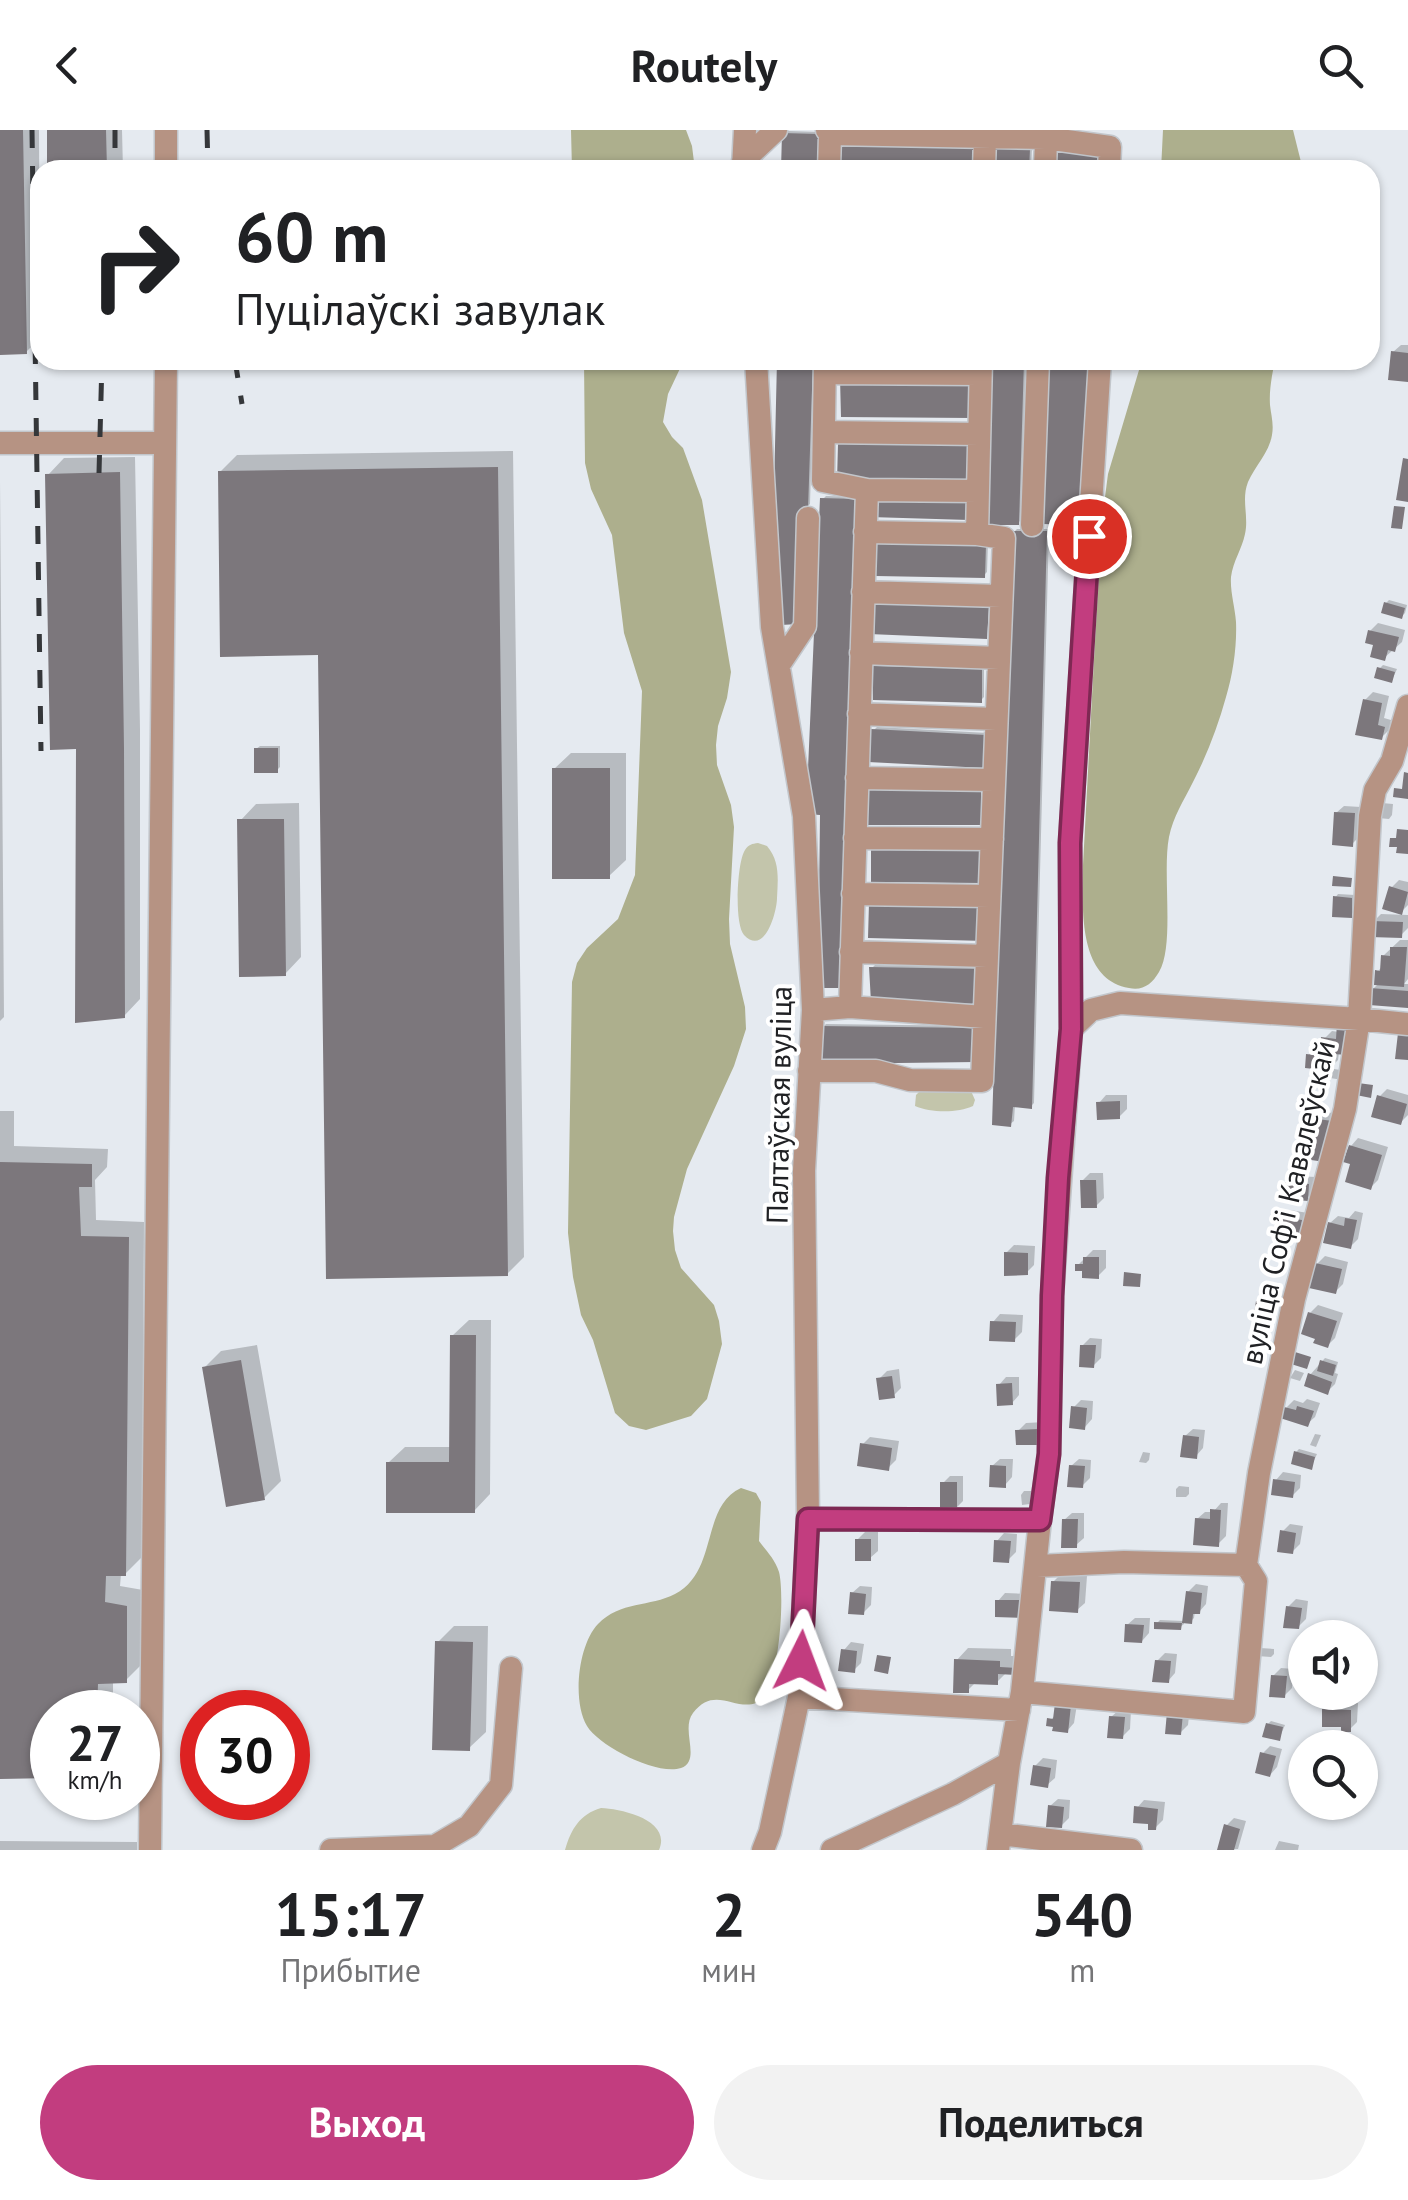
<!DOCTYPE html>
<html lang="ru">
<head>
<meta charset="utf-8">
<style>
  :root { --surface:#fff; --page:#f2f2f2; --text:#202124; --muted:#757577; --accent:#c23d7f }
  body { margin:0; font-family:"PT Sans",sans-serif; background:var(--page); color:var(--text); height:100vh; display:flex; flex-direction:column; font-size:38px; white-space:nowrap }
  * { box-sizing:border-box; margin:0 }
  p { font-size:32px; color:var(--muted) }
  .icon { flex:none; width:55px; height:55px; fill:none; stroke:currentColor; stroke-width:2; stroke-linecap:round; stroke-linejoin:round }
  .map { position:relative; height:1720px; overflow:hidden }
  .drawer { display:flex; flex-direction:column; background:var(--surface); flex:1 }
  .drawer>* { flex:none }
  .banner { position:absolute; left:30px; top:30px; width:1350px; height:210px; border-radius:30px; box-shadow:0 2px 8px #0004; background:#fff; color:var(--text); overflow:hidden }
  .fabs { position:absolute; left:1288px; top:1490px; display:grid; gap:20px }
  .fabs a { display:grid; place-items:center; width:90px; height:90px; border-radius:50%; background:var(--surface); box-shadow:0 2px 8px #0004; font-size:50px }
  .speed { position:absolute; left:30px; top:1560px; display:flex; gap:20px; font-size:50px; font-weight:700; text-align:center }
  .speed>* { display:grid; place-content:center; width:130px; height:130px; border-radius:50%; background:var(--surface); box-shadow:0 2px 8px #0004; line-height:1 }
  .speed small { font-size:25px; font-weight:400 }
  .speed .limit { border:15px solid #d22; background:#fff; color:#111 }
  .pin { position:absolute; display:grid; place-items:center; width:85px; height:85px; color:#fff; margin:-42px; border:5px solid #fff; border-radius:50%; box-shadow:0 2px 10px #0007 }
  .me { position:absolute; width:110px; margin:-55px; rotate:3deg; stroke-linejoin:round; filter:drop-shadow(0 0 8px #0008) }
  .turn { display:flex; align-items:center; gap:35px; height:210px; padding:0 40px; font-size:45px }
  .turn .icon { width:130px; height:130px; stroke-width:2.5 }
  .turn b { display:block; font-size:70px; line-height:85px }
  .eta { display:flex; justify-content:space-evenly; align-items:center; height:170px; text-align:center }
  .eta b { font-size:60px; font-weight:800; line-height:70px }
  .action { display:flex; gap:20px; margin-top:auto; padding:20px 40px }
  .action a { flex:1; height:115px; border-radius:60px; background:var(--accent); color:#fff; font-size:40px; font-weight:800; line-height:115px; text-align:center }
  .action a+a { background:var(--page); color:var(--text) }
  header { display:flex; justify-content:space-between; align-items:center; height:130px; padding:0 40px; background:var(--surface); font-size:45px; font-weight:800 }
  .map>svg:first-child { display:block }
</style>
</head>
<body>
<header><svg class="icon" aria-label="back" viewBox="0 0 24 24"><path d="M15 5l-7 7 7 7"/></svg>Routely<svg class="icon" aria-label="search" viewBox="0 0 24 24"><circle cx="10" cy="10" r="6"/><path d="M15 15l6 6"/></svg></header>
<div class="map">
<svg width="1408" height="1720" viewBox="0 0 1408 1720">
  <rect width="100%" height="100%" fill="#e5eaf0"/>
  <path fill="#c3c5ab" d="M758,713L767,716C780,731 778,749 777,768C777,781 765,827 744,805C734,794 737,732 745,720C749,714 752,714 758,713Z
    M920,961H971L975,970L973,976C958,983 931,983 915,976L916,965Z
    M601,1678C622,1679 672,1690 659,1720H565C571,1699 580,1684 601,1678Z"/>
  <path fill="#adaf8d" d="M571,0H686L692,16L695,40H572Z
    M1163,0H1293L1303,40H1161Z
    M584,230H684L668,264L663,292L672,307L683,318L702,370L731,542L727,568L718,596L716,615L717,635L731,675L734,697L729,789L730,814L745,877L746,899L734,936L687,1039L674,1087L673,1101L675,1120L681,1138L714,1175L719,1191L722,1214L707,1269L691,1286L646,1300L629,1296L615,1283L593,1210L581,1185L573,1147L568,1103L572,852L577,833L587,818L618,789L635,745L641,589L642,561L624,503L612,405L591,359L585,333Z
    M1142,230H1275C1272,245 1269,260 1270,275C1271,285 1274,294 1272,305C1269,323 1255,336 1248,352C1241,370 1249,386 1245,404C1242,419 1233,431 1231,447C1230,462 1235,477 1236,492C1237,516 1233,544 1226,567C1218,596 1207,625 1193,652C1184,670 1173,687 1169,707C1162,743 1175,815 1159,842C1152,854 1143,861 1129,858C1076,849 1083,774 1083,735L1101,398L1108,344Z
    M741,1358L756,1363L761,1372L759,1411C766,1421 775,1429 779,1442C785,1465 780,1563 756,1573C735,1581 714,1555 693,1583C680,1600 702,1630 681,1638C657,1646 599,1616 587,1596C572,1571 578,1515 598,1494C620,1471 650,1477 675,1464C719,1441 700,1377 741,1358Z"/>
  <path fill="#0003" d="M0,0H39L40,208L26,222H0Z
    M49,0H122L123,40H50Z
    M788,1L821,2L784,40V5Z
    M844,15H975V40H841V18Z
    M997,17H1032L1031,40H993L994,20Z
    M474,30V40H377L386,31Z
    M1401,215H1408V250L1393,222Z
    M779,230H814L810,374L807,377L800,488Z
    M991,230H1026L1021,390L1018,393Z
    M513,321L524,1127L507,1144L321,523L220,342L237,325Z
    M135,327L140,599V869L124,886L79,617L48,345L64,328Z
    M0,350L4,887L0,891Z
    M826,366L860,367L841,856L823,369Z
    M1017,399H1049L1034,973L1031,976L1015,975L1014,991L1010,994L1014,402Z
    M988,412L987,442L984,445L878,444Z
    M1389,470L1407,475L1405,483L1402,486L1386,473Z
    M1378,493L1405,500L1402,512L1384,528L1370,501Z
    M878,534L984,537V567L981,570L875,537Z
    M1383,535L1397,539L1392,550L1380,538Z
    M1373,562L1389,566L1384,588L1391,590L1389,600L1381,608L1365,570Z
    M877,597L988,603L987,632L874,600Z
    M260,616H280V637L277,640L256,619Z
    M571,623H626V730L609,746L554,639Z
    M299,673L301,827L285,844L240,691L256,674Z
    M1382,673L1393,674L1392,685L1389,689L1378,688Z
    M1344,676L1361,677L1360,706L1352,714L1336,683Z
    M1399,750L1408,752V775L1401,782L1392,757Z
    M1338,764L1355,765L1354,782L1351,785L1335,768Z
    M1381,784L1408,785V798L1401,805L1373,792Z
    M1400,810H1408V849L1404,854H1408V876L1373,859L1377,855L1378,841L1382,837L1383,826Z
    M875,835L984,837L980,871L872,838Z
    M826,894L979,896L978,927L823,897Z
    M1332,901L1339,902V922L1338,930L1330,938L1309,925L1316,917L1323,918L1324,909Z
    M1334,939L1347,941L1343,950L1330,948Z
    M1387,959L1408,965V985L1400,993L1380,966Z
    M1106,965H1127V979L1119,987L1099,973Z
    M1314,980L1338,984L1324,1030L1306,988Z
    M0,981H14V1016L108,1019L107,1037L95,1050L96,1090L144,1092L142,1427L125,1444H121L120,1456L143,1460L142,1534L126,1550L113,1551V1566L96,1582H52V1645L0,1646Z
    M1358,1008L1388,1017L1378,1050L1371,1057L1354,1032L1351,1016Z
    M1090,1043H1103L1104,1068L1096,1076L1082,1051Z
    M1295,1046L1316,1047L1315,1061L1307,1068L1288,1053Z
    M1290,1080L1308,1083L1307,1092L1291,1109L1282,1088Z
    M1355,1081L1363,1083L1358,1109L1351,1116L1330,1093L1338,1086L1349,1088Z
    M1014,1115L1035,1116L1034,1135L1027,1142L1006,1123Z
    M1093,1120H1106V1138L1098,1146L1078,1135Z
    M1325,1126L1348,1132L1343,1154L1335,1162L1317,1134Z
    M1261,1169L1278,1171L1277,1180L1274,1183L1258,1172Z
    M1318,1175L1343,1183L1335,1208L1328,1215L1310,1183Z
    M1000,1184L1023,1185L1022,1202L1014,1210L993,1192Z
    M469,1190H491L490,1364L474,1381L388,1333L405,1317H452V1206Z
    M1090,1208L1102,1209L1101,1228L1093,1236L1082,1216Z
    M257,1215L281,1351L264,1368L204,1238L221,1221Z
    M1325,1228L1338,1232L1335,1243L1338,1244L1335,1254L1327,1262L1310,1245Z
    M899,1239L901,1258L894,1265L879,1249L887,1241Z
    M1295,1240L1304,1243L1300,1251L1290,1248Z
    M1006,1247H1019V1265L1012,1273L999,1255Z
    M1307,1269L1320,1273L1315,1287L1307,1294L1286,1278L1294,1270L1303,1273Z
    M1081,1270L1093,1271L1092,1289L1085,1297L1073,1278Z
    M1045,1292L1046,1305L1018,1301L1026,1293Z
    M1193,1299L1205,1300L1203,1318L1196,1326L1185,1306Z
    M1315,1304L1321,1305L1316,1317L1310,1315Z
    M870,1307L899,1311L896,1330L888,1338L862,1315Z
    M1299,1319L1317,1324L1311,1337L1296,1322Z
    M1143,1322L1150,1323L1149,1330L1146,1333L1139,1332Z
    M1000,1329H1013L1012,1347L1005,1355L992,1336Z
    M1079,1329L1091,1330L1090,1348L1082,1356L1071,1336Z
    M1283,1342L1301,1345L1300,1358L1292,1366L1276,1350Z
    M950,1346H963V1371L956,1378L943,1353Z
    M1179,1356L1189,1357V1364L1186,1367H1176V1359Z
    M1024,1361H1032L1033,1371L1030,1374L1022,1375L1021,1365Z
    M1221,1373H1228L1226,1406L1218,1414L1197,1389L1205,1382H1213Z
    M1072,1383H1084V1408L1076,1415L1064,1390Z
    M1290,1394L1303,1396L1300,1414L1292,1422L1283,1401Z
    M865,1402H878V1421L870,1428L857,1410Z
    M1004,1403L1017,1404L1016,1422L1008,1430L997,1411Z
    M1061,1444L1087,1446L1085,1473L1077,1480L1053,1452Z
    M1196,1454L1208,1456L1206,1474L1199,1482L1195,1481L1194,1488L1191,1491L1188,1462Z
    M860,1456L872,1457L871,1475L863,1483L852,1463Z
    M1005,1463L1028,1464V1478L998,1471Z
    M1296,1469L1308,1471L1306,1489L1298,1497L1288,1477Z
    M1135,1488H1150L1149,1503L1142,1511L1127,1495Z
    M1160,1490L1184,1491V1494L1180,1497L1157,1493Z
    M454,1496H488L486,1602L469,1618L438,1512Z
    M851,1512L864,1514L861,1533L854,1540L844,1520Z
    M968,1518L1011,1519V1526H1028L1016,1542H1007L997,1552L977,1551L968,1560L956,1531Z
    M1260,1518L1274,1519V1524L1271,1527L1257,1526Z
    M1165,1523L1177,1524L1175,1543L1168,1551L1157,1531Z
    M1281,1538L1293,1539L1292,1558L1285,1565L1273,1546Z
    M1078,1568L1074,1593L1067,1601L1050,1590Z
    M1332,1573H1358L1357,1592L1350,1599L1325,1580Z
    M1190,1577L1188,1595L1180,1603L1168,1601Z
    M1119,1580H1131L1130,1599L1122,1607L1111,1587Z
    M1271,1591L1285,1595L1279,1609L1268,1594Z
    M1270,1616L1282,1619L1277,1637L1270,1645L1263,1623Z
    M1043,1628L1057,1630L1055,1648L1047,1655L1035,1636Z
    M1058,1669L1070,1670L1069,1688L1061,1696L1050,1676Z
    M1144,1670L1165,1672L1163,1690L1155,1698L1137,1678Z
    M1234,1688L1246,1691L1238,1719L1220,1720L1226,1696Z
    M0,1711L137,1712V1720H0Z
    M1279,1711L1299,1715L1298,1720H1275Z"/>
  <path fill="#7c777c" d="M0,0H23L27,224L0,225Z
    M47,0H106L107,40H47Z
    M782,3L819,4L818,40H781Z
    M1056,14L1100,16L1099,40H1055Z
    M839,17H973V40H839Z
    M991,19H1030L1029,40H991Z
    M1391,221L1408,223V252L1388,250Z
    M777,230H813L808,380L796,384L798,494L781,495L774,359Z
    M989,230H1024L1019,395H987Z
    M1048,230H1089L1081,395L1042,394Z
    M840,248L973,251L972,288L841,287Z
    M838,314L972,315L973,352L837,351Z
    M1403,328L1408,329V372L1396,370Z
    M498,337L508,1146L326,1149L318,525L220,527L218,341Z
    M120,342L124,618L125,888L75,893L76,619L50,620L45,344Z
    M820,368L858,369L844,686L842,858H818L820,685L806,684Z
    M870,369L968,371L969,390L870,387Z
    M1394,376L1405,377L1402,399L1391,398Z
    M1011,401H1047L1032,979L1013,977L1011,997L992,995Z
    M875,412L986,414L985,448L876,446Z
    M870,471L989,476L987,509L869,504Z
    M1384,472L1405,478L1402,489L1381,483Z
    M1368,500L1399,507L1395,522L1388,520L1385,531L1370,527L1373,515L1365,513Z
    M873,536L982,539V573L873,570Z
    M1377,537L1395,542L1392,553L1374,548Z
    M1363,569L1382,573L1378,595L1385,597L1382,610L1355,605Z
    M871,599L986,605L985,638L868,632Z
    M254,618H278V643H254Z
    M552,638H610V749H552Z
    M1404,642L1408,643V669L1393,667L1394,658L1402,659Z
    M867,660H981V695H867Z
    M1334,682L1355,683L1353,717L1332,715Z
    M237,689H284L286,846L239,847Z
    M1397,699L1408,700V724L1396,723L1397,717H1389L1390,708H1396Z
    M871,717L983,720L982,753L871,752Z
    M1333,746L1352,748L1351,757L1332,756Z
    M1389,756L1408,762L1402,785L1382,779Z
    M1333,766L1352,768V788L1332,787Z
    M869,773L985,776L986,811L868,808Z
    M1371,791L1403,792L1402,808L1370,807Z
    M1390,817H1407L1404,857L1374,855L1375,840L1380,841L1381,825L1390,826Z
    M869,837L982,839L981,874L871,872Z
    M1370,858L1408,861V878L1369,875Z
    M1337,893L1350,894L1347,925L1320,923L1321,907L1336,909Z
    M821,896L977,898L976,932L820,934Z
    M1398,903L1408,904V930L1395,929Z
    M1306,924L1333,927L1331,941L1305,938Z
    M1358,953L1373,955L1371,968L1356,965Z
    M1377,965L1407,974L1401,995L1371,987Z
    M1120,971V989L1097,990L1096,972Z
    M1304,987L1332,991L1325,1032L1297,1028Z
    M1349,1015L1382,1025L1371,1060L1345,1052L1350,1034L1343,1032Z
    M0,1032L92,1034V1057H79L81,1106L129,1107L126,1446H106L105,1472L127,1476V1553L98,1554L97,1582H52V1648L0,1649Z
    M1080,1050H1096L1097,1078H1081Z
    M1285,1052L1309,1054L1308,1071L1284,1069Z
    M1280,1087L1302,1090L1300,1103L1294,1102L1292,1112L1276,1110Z
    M1345,1088L1357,1090L1351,1119L1323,1113L1328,1092L1344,1096Z
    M1004,1122L1028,1123V1145L1004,1146Z
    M1083,1127H1099V1149L1082,1148V1141H1075V1134H1083Z
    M1315,1133L1342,1139L1336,1164L1309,1158Z
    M1124,1142L1141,1144L1140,1157L1123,1156Z
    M1256,1171L1276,1174L1275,1186L1254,1183Z
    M1308,1182L1337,1191L1328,1218L1313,1213L1315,1209L1301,1204Z
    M990,1191L1016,1192L1015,1212L989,1211Z
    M450,1205H476L475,1383H386V1332H449Z
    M1080,1215H1096L1094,1238L1079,1237Z
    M1295,1222L1311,1227L1307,1239L1291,1234Z
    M241,1230L265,1370L226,1377L202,1237Z
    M1320,1230L1336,1235L1333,1246L1317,1241Z
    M1308,1243L1332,1252L1328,1265L1304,1256Z
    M892,1246L895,1268L879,1270L876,1248Z
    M1012,1253L1013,1275L997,1276L996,1254Z
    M1071,1276L1087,1278L1085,1300L1069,1298Z
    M1297,1276L1314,1281L1308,1297L1280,1288L1284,1277L1296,1280Z
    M1039,1299V1315H1016L1015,1300Z
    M1183,1305L1199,1307L1197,1329L1180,1327Z
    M860,1313L892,1318L889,1341L857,1336Z
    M1294,1321L1315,1327L1312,1340L1291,1334Z
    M990,1335L1006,1336V1358L989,1357Z
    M1069,1335L1085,1336L1083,1358L1067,1357Z
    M1273,1349L1295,1352L1293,1368L1271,1365Z
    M940,1352H957V1381H940Z
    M1210,1379L1221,1380L1219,1417L1193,1415L1195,1388L1210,1389Z
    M1062,1389H1078L1077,1418H1061Z
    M1280,1400L1296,1403L1293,1424L1277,1422Z
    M855,1409H871V1431H855Z
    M994,1410L1011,1411L1009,1433L993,1432Z
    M1051,1451L1080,1452L1078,1483L1049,1481Z
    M1186,1461L1202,1463L1200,1484H1193L1192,1494L1182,1493Z
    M850,1462L866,1464L864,1485L848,1484Z
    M995,1470H1022V1488L995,1487Z
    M1286,1476L1302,1478L1299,1499L1283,1498Z
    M1154,1492L1182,1493L1181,1500L1154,1499Z
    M1125,1494L1144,1495L1142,1513L1124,1512Z
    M435,1511L473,1512L470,1621L432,1620Z
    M841,1519L857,1521L855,1543L838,1541Z
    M877,1525L891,1527L888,1544L874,1541Z
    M954,1529L1000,1531V1537L1017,1538L1016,1545L998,1544V1555L969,1554V1563H953Z
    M1155,1530L1171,1531L1169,1553L1152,1552Z
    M1271,1545L1287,1546L1285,1568L1269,1567Z
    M1055,1573L1071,1575L1068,1603L1052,1601L1053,1597L1046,1596L1047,1588L1053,1589Z
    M1322,1579L1351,1580V1602H1341V1597H1322Z
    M1167,1582L1183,1583L1181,1605L1165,1604Z
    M1109,1586L1125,1587L1123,1609L1107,1608Z
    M1266,1593L1283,1597L1280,1611L1262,1607Z
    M1260,1622L1276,1626L1270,1647L1255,1643Z
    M1033,1635L1051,1638L1048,1658L1030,1655Z
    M1048,1675L1064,1677L1062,1698L1046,1697Z
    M1134,1676L1158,1679L1156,1700H1148V1694L1133,1693Z
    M1224,1694L1240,1699L1234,1720H1217Z"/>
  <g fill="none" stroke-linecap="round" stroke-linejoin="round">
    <g stroke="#c2c6cb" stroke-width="25">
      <path id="minor" d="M827,0L830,4L1046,8L1110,17L1109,40
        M743,31L776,0
        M743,37L745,0
        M166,40V0
        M829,40L830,4
        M984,40L985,6
        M1045,40L1046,8
        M756,230L772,497L804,686L813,880L804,1041L808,1389L799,1567L770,1702L763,1720
        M825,243L980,244
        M824,302L979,304
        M0,313H164
        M867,360L978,361
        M1032,395L1038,230
        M865,402L977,404
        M863,462L1001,466
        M861,523L999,528
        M779,535L805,496L808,388
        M859,584L996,589
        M857,648L994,650
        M855,708L992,709
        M853,764L989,766
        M851,822L987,826
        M850,877L984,887
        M813,880L850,877L867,360L823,351L825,230
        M1071,899L1091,880L1120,873L1359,889L1408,894
        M809,941H876L910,950L982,951L1004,408L977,404L981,230
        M808,1389L1040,1390
        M1037,1436L1124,1432L1246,1435
        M1022,1562L1244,1582L1256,1451L1246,1435L1259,1343L1294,1169L1345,979L1359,889L1370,686L1375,660L1392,631L1408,576
        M799,1567L1019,1580
        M1000,1704L1131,1720
        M150,1720L166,230
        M331,1720L435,1716L469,1696L501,1655L511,1538
        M832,1720L953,1664L1009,1633
        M998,1720L1009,1633L1022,1562L1040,1390L1049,1323L1052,1166L1071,899L1070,713L1100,230"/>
    </g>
    <use href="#minor" stroke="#b69383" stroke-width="22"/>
    <path stroke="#35373a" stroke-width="5" stroke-dasharray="18 18" stroke-linecap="butt" d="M32,0L41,621
      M115,0V40
      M207,0L208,40
      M235,230L242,274
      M99,343L102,230"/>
  </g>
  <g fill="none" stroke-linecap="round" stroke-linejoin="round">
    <g stroke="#7e2853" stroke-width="25">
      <path id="route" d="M801,1531L808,1389L1040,1390L1049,1324L1052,1166L1058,1048L1071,899L1070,713L1089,406"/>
    </g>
    <use href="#route" stroke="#c23d7f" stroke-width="18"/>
  </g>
  <g text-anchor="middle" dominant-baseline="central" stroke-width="8" stroke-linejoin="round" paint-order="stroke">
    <g font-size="30" fill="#202124" stroke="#fff">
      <text transform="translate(778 975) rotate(-89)">Палтаўская вуліца</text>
      <text transform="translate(1287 1072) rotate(-77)">вуліца Софʼі Кавалеўскай</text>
    </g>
  </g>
</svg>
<div class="fabs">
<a><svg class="icon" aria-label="sound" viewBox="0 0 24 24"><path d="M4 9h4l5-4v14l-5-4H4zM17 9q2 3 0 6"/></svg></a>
<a><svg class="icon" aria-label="search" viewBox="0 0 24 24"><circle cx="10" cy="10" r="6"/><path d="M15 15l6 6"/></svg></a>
</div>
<div class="speed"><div>27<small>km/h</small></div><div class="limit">30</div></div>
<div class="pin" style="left:1089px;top:406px;background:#d93025"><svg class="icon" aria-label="arrive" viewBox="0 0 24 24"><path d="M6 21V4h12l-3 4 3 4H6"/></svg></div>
<svg class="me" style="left:801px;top:1531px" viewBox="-20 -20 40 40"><path d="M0-17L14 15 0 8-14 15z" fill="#c23d7f" stroke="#fff" stroke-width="4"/></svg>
<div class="banner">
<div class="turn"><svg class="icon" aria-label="right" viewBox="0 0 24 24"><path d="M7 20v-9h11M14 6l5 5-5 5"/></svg><div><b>60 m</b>Пуцілаўскі завулак</div></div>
</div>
</div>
<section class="drawer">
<div class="eta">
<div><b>15:17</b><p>Прибытие</p></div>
<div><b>2</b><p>мин</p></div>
<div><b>540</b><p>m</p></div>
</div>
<div class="action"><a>Выход</a><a>Поделиться</a></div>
</section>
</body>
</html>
